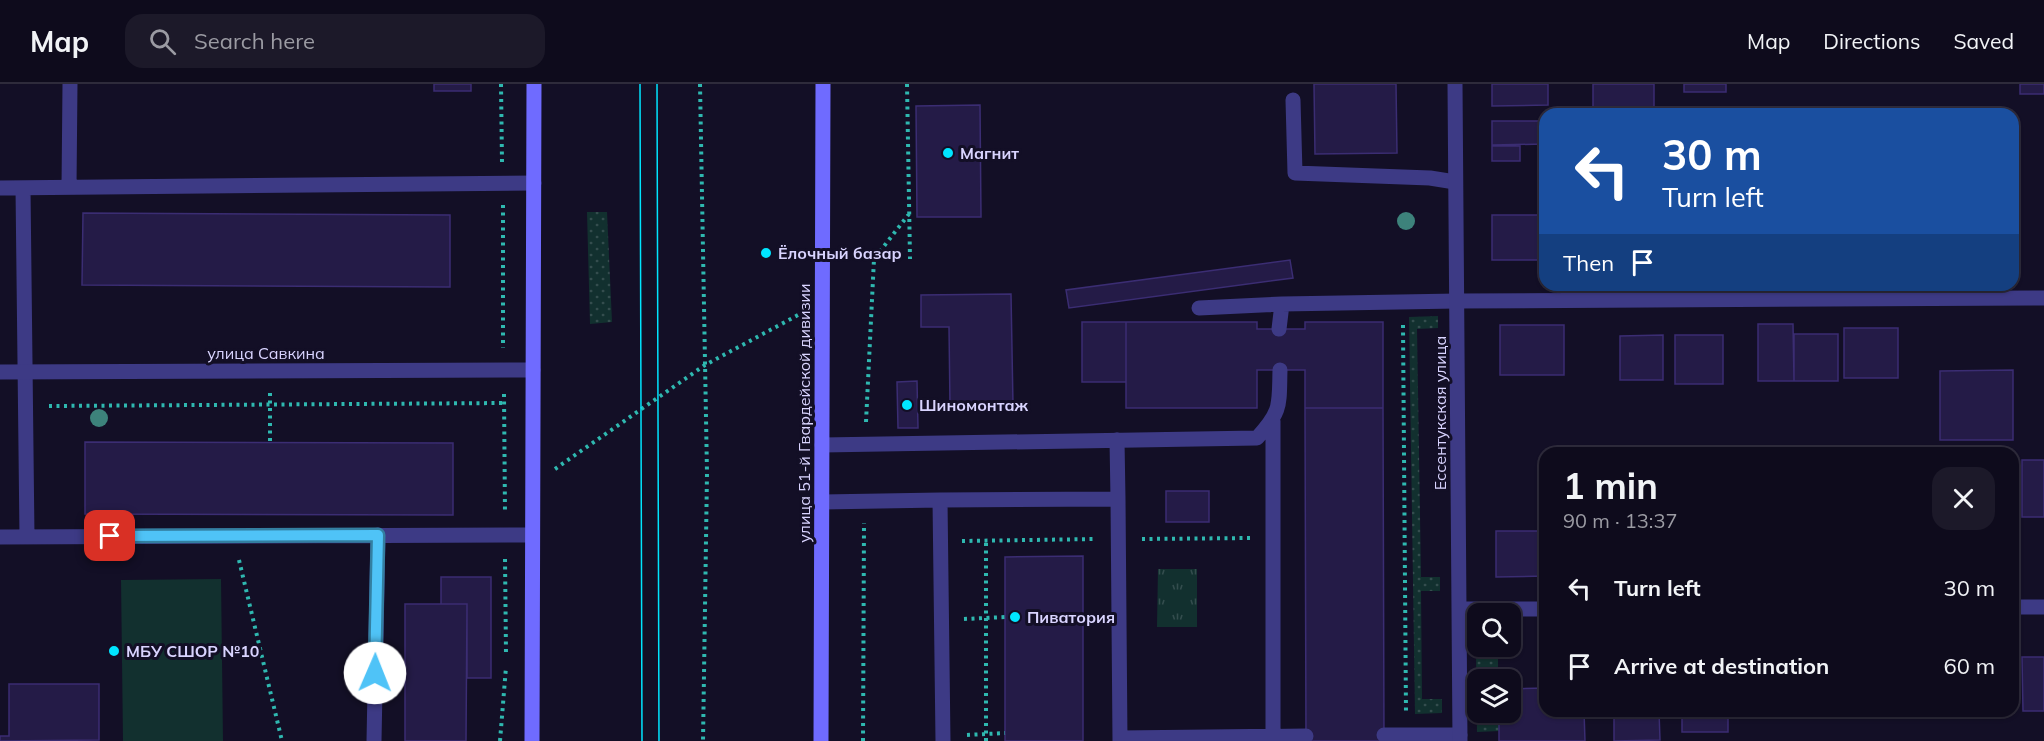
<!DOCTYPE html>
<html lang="en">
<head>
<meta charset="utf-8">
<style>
  :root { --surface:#0e0b1c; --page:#1c1929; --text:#f1f3f6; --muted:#9b9ba3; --line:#2e2b3b }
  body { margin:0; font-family:Mulish,sans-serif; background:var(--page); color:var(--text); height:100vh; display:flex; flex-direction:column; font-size:22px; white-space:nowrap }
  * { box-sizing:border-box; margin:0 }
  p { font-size:20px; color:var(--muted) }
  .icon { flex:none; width:33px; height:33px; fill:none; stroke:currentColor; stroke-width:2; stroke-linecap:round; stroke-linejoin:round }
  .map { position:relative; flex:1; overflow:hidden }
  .details { position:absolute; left:1539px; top:363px; width:480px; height:270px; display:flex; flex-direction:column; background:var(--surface); border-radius:18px; box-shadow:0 2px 4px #0004,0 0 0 2px var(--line) }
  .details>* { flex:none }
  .guide { position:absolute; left:1539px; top:24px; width:480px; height:183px; border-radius:18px; box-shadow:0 2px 4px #0004,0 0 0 2px var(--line); background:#1a4fa0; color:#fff; overflow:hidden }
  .fabs { position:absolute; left:1467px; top:519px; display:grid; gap:12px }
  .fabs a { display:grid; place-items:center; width:54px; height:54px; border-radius:12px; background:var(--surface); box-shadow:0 2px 4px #0004,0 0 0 2px var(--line); font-size:30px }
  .pin { position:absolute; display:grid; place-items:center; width:51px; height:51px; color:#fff; margin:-26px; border-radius:12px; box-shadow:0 3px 9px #0006 }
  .me { position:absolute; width:66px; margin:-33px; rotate:1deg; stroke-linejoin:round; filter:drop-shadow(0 0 4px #0008) }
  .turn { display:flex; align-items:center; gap:21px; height:126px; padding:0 24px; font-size:27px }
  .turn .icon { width:78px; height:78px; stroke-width:2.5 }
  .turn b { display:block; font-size:42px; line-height:51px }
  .then { display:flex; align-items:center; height:57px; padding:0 24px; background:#0003; gap:12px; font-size:22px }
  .round { display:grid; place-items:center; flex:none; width:63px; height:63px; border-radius:18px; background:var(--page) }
  .overview { display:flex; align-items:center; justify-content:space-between; height:102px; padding:0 24px }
  h1 { font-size:36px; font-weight:700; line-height:45px }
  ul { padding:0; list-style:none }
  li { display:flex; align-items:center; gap:18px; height:78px; padding:0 24px }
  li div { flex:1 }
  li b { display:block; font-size:22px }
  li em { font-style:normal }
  header { display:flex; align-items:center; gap:36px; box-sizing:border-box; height:84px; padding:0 30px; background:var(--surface); border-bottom:2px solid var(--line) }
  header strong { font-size:28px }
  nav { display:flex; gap:33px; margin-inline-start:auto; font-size:21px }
  .search { width:420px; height:54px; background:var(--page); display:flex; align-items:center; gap:15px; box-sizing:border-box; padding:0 21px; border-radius:18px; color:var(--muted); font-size:22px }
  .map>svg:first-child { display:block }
</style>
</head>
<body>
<header>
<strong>Map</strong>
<div class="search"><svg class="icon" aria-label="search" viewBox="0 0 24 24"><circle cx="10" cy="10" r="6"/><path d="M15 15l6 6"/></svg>Search here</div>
<nav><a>Map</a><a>Directions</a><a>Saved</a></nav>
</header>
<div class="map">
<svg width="2044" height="657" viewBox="0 0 2044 657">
  <defs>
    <pattern id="grass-dots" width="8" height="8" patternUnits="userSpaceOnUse" patternTransform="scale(1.5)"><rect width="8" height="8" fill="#12302f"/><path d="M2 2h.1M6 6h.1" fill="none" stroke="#344d4e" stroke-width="1.8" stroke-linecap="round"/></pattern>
    <pattern id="park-tufts" width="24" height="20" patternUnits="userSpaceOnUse" patternTransform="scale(1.5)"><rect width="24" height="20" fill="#12302f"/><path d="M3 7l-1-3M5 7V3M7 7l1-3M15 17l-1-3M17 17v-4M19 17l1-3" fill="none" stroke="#344d4e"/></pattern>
  </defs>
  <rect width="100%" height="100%" fill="#130f26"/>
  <path fill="url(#grass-dots)" d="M587,128H607L612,238L590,240Z
    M1438,232V244L1417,245L1421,493H1440V507H1421L1422,615H1442V629L1415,630L1409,233Z
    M1498,567V595L1478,596V628L1499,629V647L1477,648L1476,568Z"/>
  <path fill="url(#park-tufts)" d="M1158,485H1197V543H1157Z"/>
  <path fill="#12302f" d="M221,495L223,657H123L121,496Z"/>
  <path fill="#241b47" stroke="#3b2d73" stroke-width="1.5" d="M434,0H471V7H434Z
    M1314,0H1396L1397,69L1315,70Z
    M1492,0H1548V21L1492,22Z
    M1593,0H1654V30H1593Z
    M1684,0H1726V8H1684Z
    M2020,0H2044V10H2020Z
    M980,21L981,133H917L916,22Z
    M1492,37H1545L1544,60L1492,61Z
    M1492,62H1520V77H1492Z
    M83,129L450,131V203L82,201Z
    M1492,131H1545V176H1492Z
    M1290,176L1293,194L1069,224L1066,206Z
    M1011,210L1013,321L950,322L949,243H921V211Z
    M1082,238H1126V298H1082Z
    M1126,238H1257V245H1305V238H1383V324H1305V286H1257V324H1126Z
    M1758,240H1793L1794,297H1758Z
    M1500,241H1564V291H1500Z
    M1844,244H1898V294H1844Z
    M1794,250H1838V297H1794Z
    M1663,251V296H1620V252Z
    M1675,251H1723V300H1675Z
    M2013,286V356H1940V287Z
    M917,297L918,344H898L897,298Z
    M1305,324H1383L1384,657H1306Z
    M85,358L453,359V431L85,430Z
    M2022,376H2044V433H2022Z
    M1166,407H1209V438H1166Z
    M1496,447H1545V492L1496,493Z
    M2013,448H2015V493H2013Z
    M1083,472V657H1005V473Z
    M441,493H491V594H467V520H441Z
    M405,520H467L466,657H405Z
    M2022,573H2044V627H2023Z
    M9,600H99V656L0,657V652H9Z
    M1545,604V627H1584L1585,657H1499V628H1510V605Z
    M1614,627H1659L1660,656L1614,657Z
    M1682,627H1728V648H1682Z"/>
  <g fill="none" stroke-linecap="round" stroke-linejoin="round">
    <path stroke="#2fb8b0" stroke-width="4" stroke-dasharray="3 4.5" stroke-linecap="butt" d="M501,0L502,78
      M700,0L707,389L703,657
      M907,0L910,175
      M503,121V264
      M1403,241L1406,629
      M270,309V359
      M504,310L505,429
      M49,322L504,319
      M866,338L874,175L909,130
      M555,385L705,281L800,230
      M1142,455L1252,454
      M962,457L1096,455
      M505,475L506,570
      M239,476L282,657
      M964,535L1005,533
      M967,651L1005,649
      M500,657L506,583
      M863,657L864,439
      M986,657V457"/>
    <path stroke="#3d3a85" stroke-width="15" d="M1293,16L1295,89L1430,94L1455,98
      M69,103L70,0
      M0,104L534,99
      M23,104L27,453
      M1199,224L1282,220
      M1279,245L1282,220L1457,217
      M1273,337V653
      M1117,356L1118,415
      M822,361L1257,354C1282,327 1279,321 1280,286
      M940,416L1118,415L1120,657
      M822,418L940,416L943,657
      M0,453L532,451
      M1384,651H1460
      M1120,654L1306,652
      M374,657L378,451"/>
    <path stroke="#3d3a85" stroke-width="15" d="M1455,0L1460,657
      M1457,217L2044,214
      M0,288L533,286
      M2013,523H2044
      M1459,525H1545"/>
    <path stroke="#6f6bff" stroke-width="15" d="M532,657L534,0
      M821,657L823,0"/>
    <path stroke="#00e5ff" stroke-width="1.5" d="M640,0L642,657
      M657,0L659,657"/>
  </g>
  <g fill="#3d827b">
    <circle cx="1406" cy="137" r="9"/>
    <circle cx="99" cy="334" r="9"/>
  </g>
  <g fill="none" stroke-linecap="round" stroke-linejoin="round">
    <g stroke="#337fa1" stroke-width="15">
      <path id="route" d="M110,452L378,451L375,589"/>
    </g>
    <use href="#route" stroke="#4fc3f7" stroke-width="10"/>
  </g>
  <g fill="#00e5ff" stroke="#130f26" stroke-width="2">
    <circle cx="948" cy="69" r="6"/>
    <circle cx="766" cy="169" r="6"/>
    <circle cx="907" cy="321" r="6"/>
    <circle cx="1015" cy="533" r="6"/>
    <circle cx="114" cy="567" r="6"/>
  </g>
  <g text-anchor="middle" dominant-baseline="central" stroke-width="6" stroke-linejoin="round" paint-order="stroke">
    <g font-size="16" font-weight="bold" fill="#d9d4ff" stroke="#130f26" text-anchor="start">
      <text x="960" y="69">Магнит</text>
      <text x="778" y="169">Ёлочный базар</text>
      <text x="919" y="321">Шиномонтаж</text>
      <text x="1027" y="533">Пиватория</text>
      <text x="126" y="567">МБУ СШОР №10</text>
    </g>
    <g font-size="16" fill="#d9d4ff" stroke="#130f26">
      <text x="266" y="269">улица Савкина</text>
      <text transform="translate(804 329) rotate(-90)">улица 51-й Гвардейской дивизии</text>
      <text transform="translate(1440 329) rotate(-90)">Ессентукская улица</text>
    </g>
  </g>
</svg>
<div class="fabs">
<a><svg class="icon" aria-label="search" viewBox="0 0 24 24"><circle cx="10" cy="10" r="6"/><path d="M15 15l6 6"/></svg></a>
<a><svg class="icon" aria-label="layers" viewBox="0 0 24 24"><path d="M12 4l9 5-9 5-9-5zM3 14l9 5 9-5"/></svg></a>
</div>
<div class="pin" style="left:110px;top:452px;background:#d93025"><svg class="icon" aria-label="arrive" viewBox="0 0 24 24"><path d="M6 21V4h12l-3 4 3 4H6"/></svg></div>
<svg class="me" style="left:375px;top:589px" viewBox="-20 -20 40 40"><circle r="19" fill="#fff"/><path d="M0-13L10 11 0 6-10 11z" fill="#4fc3f7"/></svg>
<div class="guide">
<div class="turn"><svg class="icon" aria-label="left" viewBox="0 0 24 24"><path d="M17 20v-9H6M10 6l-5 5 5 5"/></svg><div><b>30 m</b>Turn left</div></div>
<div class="then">Then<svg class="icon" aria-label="arrive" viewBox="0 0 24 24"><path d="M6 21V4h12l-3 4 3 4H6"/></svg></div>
</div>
<section class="details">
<div class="overview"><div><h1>1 min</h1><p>90 m · 13:37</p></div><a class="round"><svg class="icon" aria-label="close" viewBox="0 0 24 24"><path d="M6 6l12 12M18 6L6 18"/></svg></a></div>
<ul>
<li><svg class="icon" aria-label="left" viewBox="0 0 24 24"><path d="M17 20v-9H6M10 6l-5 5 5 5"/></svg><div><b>Turn left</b></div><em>30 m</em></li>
<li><svg class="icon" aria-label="arrive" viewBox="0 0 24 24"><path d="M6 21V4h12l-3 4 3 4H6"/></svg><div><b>Arrive at destination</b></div><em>60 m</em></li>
</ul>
</section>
</div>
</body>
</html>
